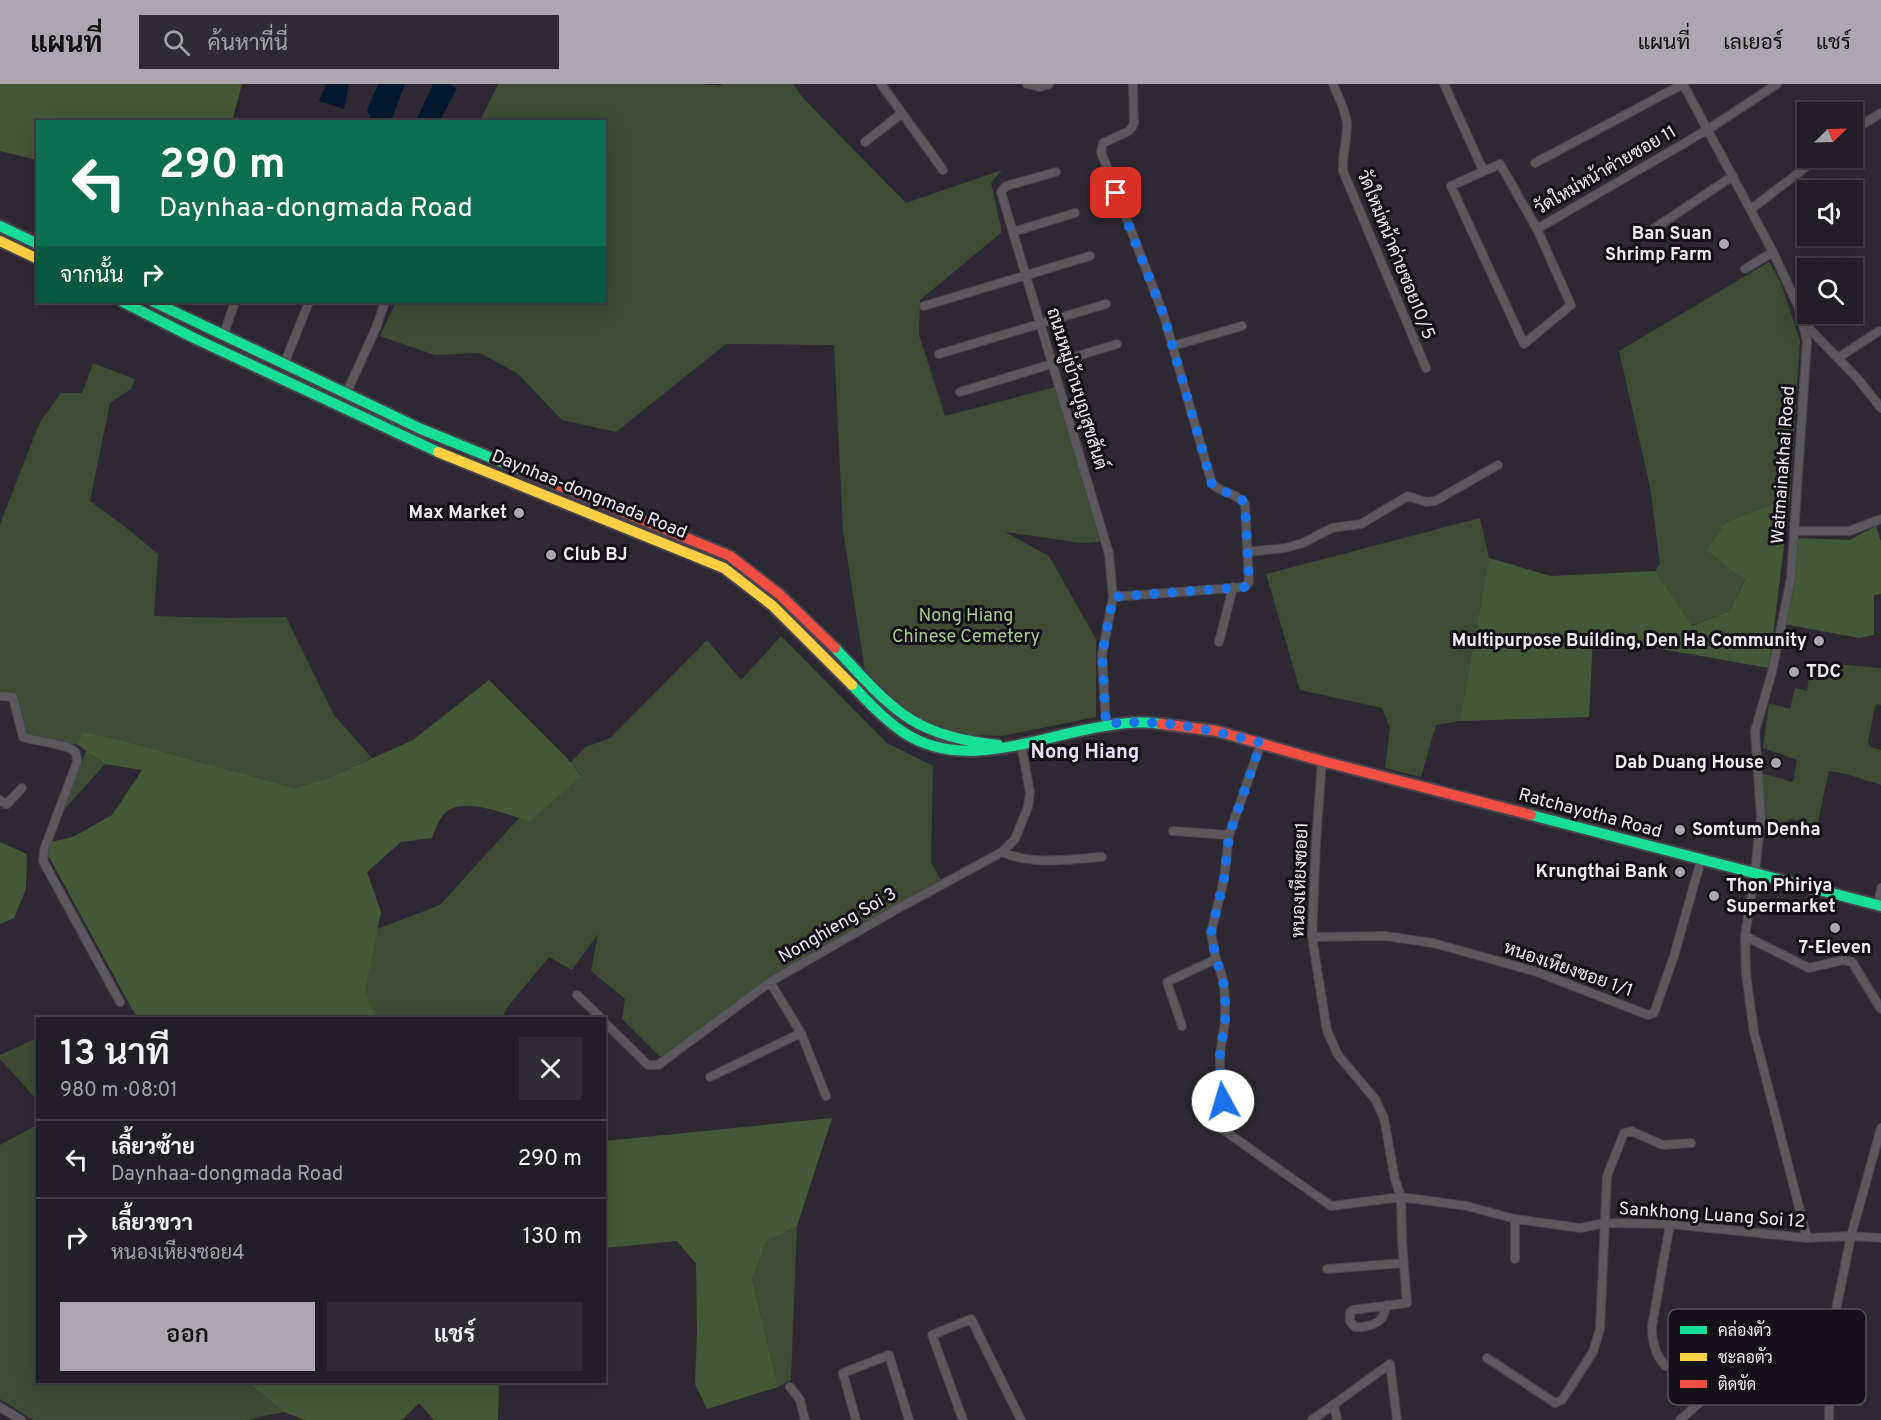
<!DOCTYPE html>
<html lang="th">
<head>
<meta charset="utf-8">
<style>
  :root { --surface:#221e26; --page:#2e2b32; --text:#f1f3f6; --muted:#a2a2a7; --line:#3f3c43; --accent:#aca6b1 }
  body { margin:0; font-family:Overpass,Sarabun,sans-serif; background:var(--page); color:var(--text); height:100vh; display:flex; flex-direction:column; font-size:22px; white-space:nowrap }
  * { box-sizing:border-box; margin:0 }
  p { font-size:20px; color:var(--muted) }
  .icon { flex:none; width:33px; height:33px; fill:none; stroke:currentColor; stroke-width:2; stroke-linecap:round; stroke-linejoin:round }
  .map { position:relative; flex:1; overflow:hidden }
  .panel { position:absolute; left:36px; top:933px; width:570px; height:366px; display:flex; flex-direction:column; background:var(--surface); border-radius:0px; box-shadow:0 6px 24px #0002,0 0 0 2px var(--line) }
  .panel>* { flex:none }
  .top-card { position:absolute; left:36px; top:36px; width:570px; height:183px; border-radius:0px; box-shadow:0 6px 24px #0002,0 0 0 2px var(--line); background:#0b6e4f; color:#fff; overflow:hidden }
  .needle { width:39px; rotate:67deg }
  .buttons { position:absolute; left:1797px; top:18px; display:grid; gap:12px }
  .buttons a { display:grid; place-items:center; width:66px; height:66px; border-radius:0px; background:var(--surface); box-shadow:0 6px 24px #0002,0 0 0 2px var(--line); font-size:30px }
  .pin { position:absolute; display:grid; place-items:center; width:51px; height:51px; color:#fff; margin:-26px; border-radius:12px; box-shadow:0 3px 9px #0006 }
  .me { position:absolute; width:66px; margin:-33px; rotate:354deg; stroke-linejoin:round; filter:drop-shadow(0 0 4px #0008) }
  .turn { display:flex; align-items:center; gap:21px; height:126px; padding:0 24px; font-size:27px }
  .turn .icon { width:78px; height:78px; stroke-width:2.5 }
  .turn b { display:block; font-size:42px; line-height:51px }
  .then { display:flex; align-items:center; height:57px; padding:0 24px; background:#0003; gap:12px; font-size:22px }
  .round { display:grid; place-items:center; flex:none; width:63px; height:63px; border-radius:0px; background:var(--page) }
  .head { display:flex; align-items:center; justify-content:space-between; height:102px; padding:0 24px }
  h1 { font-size:36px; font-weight:600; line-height:45px }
  .primary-button { display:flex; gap:12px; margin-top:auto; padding:12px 24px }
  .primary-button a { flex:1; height:69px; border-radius:0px; background:var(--accent); color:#111; font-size:24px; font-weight:600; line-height:69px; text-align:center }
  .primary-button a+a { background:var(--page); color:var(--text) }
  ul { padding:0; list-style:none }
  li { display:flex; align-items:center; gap:18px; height:78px; padding:0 24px; border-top:2px solid var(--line) }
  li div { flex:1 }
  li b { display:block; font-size:22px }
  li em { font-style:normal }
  header { display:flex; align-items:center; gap:36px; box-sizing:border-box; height:84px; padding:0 30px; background:var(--accent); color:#111 }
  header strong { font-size:28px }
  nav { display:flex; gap:33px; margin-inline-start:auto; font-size:21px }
  .search { width:420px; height:54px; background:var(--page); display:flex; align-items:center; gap:15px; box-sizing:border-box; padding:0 21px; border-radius:0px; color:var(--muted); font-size:22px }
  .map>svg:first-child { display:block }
</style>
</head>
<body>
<header>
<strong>แผนที่</strong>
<div class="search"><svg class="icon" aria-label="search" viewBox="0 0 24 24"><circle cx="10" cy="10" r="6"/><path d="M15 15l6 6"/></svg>ค้นหาที่นี่</div>
<nav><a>แผนที่</a><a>เลเยอร์</a><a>แชร์</a></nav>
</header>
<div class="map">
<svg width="1881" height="1336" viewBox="0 0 1881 1336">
  <rect width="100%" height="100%" fill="#2d2832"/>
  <path fill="#3f4b35" d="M498,0H704L720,2L723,0H793L803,14L906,119L1002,86L991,99L1002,148L920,216L919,251L945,332L1059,302L1106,457L1082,459L1005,448L1049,472L1096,555V633L1002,652L968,651L938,643L903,626L865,587L843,447L834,261L726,260L616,348L562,336L517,289L480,269L435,271L380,252L396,218H604V38L480,37Z
    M1769,178L1781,199L1800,257L1790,413L1726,438L1706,466L1745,495L1730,527L1691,542L1655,487L1660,480L1650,403L1619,267Z
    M93,279L135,295L131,305L110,319L90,417L124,442L158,470L154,532L230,534L286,533L334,631L372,674L326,695L295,704L117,655L84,648L76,660L62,662L23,653L14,613L0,612V440L40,338L61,309H82Z
    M1480,434L1489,474L1460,637L1436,641L1421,693L1385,684L1390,644L1382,624L1300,606L1266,490Z
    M781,552L887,659L933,682L931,778L943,800L764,903L664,977L622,935L625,915L591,887L598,850L572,886L549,873L506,925L503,934H377L365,908L377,845L440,821L519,734L530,738L581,691L570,679L586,663L610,654L707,556L741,596Z
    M1811,578L1881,584V621L1877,620L1875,623L1868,658L1871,663L1881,666V701L1846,690L1829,687L1816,747L1807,745V739L1792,735L1787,737L1783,754L1765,746L1767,734L1763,728L1761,689L1793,698L1797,676L1763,664L1769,619L1790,625L1795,604L1807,607Z
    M86,667L105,680L63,727Z
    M37,954V1016L0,975V971Z
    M37,1041L38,1298H247L284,1328L246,1336H33L0,1315V1061Z
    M797,1142L791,1296L778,1303L752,1195L766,1158Z"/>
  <path fill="#445737" d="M0,0H242L232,37L38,38L37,76L0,67Z
    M1790,413L1769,584L1593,553L1589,633L1460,637L1489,474L1551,492L1655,487L1692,542L1730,527L1745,496L1706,466L1726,438Z
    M1876,442L1881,458V510L1874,511V551L1859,554L1784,540L1796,454L1850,456Z
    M489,596L566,673L581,692L530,738C509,731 462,711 445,729C438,736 435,746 432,754L401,758L367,788L381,828L365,908L377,934H137L42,760L73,753L112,731L142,686L105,680L76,660L84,648L117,655L295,704L326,695L413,656Z
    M0,758L27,770L26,805L14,834L0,840Z
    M832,1034L797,1142L766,1158L752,1195L778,1303L707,1325L695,1300L697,1249L696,1180L677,1157L605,1164V1057Z
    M247,1298H499L498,1336H434L419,1319L402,1336H305L284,1328Z"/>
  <path fill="#04192d" d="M326,0H349L344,25L319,17Z
    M378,0H405L391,37H372L367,26Z
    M433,0H450L457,4L440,37H416Z"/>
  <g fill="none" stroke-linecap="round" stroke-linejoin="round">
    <g stroke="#48444d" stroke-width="10">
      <path id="street" d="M881,0L943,86
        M1027,0L1040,3L1049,0
        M1333,0C1338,12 1346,27 1347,40C1347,57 1342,71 1343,87L1426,284
        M1444,0L1483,86
        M1683,0L1773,168L1799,224L1807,257L1791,494L1772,588L1755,647L1761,733L1755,788L1745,852L1746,890L1754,948L1807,1154
        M1852,47L1881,29
        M865,58L901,30
        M1535,79L1683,0
        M1056,88L1006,102L1001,108L1109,470L1113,513L1102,571L1106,640
        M1751,125L1818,74
        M1537,145L1571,221L1524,260L1451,102L1500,80L1537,145L1707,46L1777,0
        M1652,146L1733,92
        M1013,148L1075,129
        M1745,185L1773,168
        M924,222L1090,172
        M1804,239L1858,295L1881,324
        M223,252L235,218
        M1173,262L1242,242
        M939,270L1106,220
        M1839,273L1879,247
        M284,280L309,218
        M960,308L1117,260
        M346,310L376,244L385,218
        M1794,447H1849L1881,435
        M1247,468L1285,464L1303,459L1332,444L1361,440L1408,412L1426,418L1435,417L1498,381
        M1113,513L1245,503L1249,498L1245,420C1237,409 1222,409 1212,400L1164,232L1101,68L1103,59L1129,47L1134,40L1133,0
        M1219,558L1233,503
        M0,612L13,613L23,653C35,658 67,659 75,668C77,671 77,674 77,678L44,766L43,777L120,918
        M1261,659L1229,751L1224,795L1211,849L1216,875L1223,895L1225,914V938L1220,970V993L1223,1017L1215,1040L1331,1122L1401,1113L1467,1122L1515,1135L1580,1144L1605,1139L1670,1140L1807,1154L1851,1152L1881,1154
        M1322,677L1316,758L1312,853L1327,947L1338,971L1375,1015L1384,1034L1395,1096L1401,1113L1402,1157L1407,1219L1353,1226L1350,1228V1237L1355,1243C1362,1244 1375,1241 1380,1236C1384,1233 1385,1226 1387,1221
        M0,716L5,720H7L22,704
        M1173,747L1229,751
        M1002,768C1033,782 1069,775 1102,773
        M1878,821L1881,804
        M1745,852L1809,884L1843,876L1852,878L1881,925
        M1312,853L1385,852L1433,859L1537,888L1648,931L1654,929L1674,872L1701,776
        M770,898L801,949L826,1012
        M577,911L601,934
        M604,938L648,981H658L770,898L897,825L1002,768L1015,755L1028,723L1030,709L1021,659
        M1182,942L1167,898L1216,875
        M710,993L801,949
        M1515,1175V1135
        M1327,1185L1404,1179
        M1487,1274L1555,1319L1562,1316L1593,1268L1600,1245L1607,1092L1624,1049L1631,1047L1663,1061L1691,1059
        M1665,1282C1655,1269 1652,1259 1652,1242L1670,1140
        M790,1303L800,1316L805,1336
        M1334,1320L1337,1336
        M0,1323L21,1336
        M856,1336L843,1289L889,1271L909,1336
        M963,1336L932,1251L971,1235L1021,1336
        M1312,1336L1390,1280L1397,1336
        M1680,1336L1718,1302L1746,1280L1831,1251
        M1829,1336L1831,1251L1851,1152L1881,1044"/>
    </g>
    <g stroke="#48444d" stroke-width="14">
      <path id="fast" d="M0,142L38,160
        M123,218L194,254L438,368
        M154,218L421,345L524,387
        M835,564C892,624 910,652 998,661
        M852,601C868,618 884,635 903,648C958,685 1025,658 1084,646C1109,641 1135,636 1161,640
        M1531,731L1881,822"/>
    </g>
    <g stroke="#48444d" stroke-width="14">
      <path id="slow" d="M0,157L38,175
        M438,368L724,484L773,522L852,601"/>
    </g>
    <g stroke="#48444d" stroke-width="14">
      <path id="jam" d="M524,387L730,472L779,510L835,564
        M1161,640L1217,647L1322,677L1531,731"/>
    </g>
    <use href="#street" stroke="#5b585c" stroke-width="8"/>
    <use href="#fast" stroke="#16e098" stroke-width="10"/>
    <use href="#slow" stroke="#ffcf43" stroke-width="10"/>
    <use href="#jam" stroke="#f24e42" stroke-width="10"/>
  </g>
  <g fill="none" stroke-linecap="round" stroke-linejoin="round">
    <path stroke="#1a73e8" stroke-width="10" stroke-dasharray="0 18" d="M1116,109L1164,232L1212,400L1219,406L1240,413L1245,420L1249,498L1245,503L1113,513L1102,571L1106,640C1160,634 1209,645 1261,659L1229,752L1224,795L1211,849L1216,875L1223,895L1225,914V938L1220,970V993L1223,1017"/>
  </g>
  <g fill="#aca6b1" stroke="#141017" stroke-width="2">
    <circle cx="1724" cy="160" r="6"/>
    <circle cx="519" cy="429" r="6"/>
    <circle cx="551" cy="471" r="6"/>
    <circle cx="1819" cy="557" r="6"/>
    <circle cx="1794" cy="588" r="6"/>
    <circle cx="1776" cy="679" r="6"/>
    <circle cx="1680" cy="746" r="6"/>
    <circle cx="1680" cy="788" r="6"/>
    <circle cx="1714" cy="812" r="6"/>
    <circle cx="1835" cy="844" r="6"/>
  </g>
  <g text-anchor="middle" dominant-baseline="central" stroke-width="6" stroke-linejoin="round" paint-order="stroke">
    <g font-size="18" fill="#f0eaf6" stroke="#141017">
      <text transform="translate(1606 87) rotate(-30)">วัดใหม่หน้าค่ายซอย 11</text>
      <text transform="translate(1395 171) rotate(68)">วัดใหม่หน้าค่ายซอย10/5</text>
      <text transform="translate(1076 305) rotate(73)">ถนนหมู่บ้านบุญสุขสันต์</text>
      <text transform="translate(1784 381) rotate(-86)">Watmainakhai Road</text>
      <text transform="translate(589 411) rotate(22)">Daynhaa-dongmada Road</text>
      <text transform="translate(1590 730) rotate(15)">Ratchayotha Road</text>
      <text transform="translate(1301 796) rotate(-88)">หนองเหียงซอย1</text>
      <text transform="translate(838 842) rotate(-30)">Nonghieng Soi 3</text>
      <text transform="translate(1568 886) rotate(19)">หนองเหียงซอย 1/1</text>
      <text transform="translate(1712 1132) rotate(4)">Sankhong Luang Soi 12</text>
    </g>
    <g font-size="18" font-weight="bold" fill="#f0eaf6" stroke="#141017" text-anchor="end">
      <text x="1712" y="150">Ban Suan<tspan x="1712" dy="21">Shrimp Farm</tspan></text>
      <text x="507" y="429">Max Market</text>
      <text x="563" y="471" text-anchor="start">Club BJ</text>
      <text x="1807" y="557">Multipurpose Building, Den Ha Community</text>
      <text x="1806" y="588" text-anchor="start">TDC</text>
      <text x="1764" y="679">Dab Duang House</text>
      <text x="1692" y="746" text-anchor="start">Somtum Denha</text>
      <text x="1668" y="788">Krungthai Bank</text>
      <text x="1726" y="802" text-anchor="start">Thon Phiriya<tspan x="1726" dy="21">Supermarket</tspan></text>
      <text x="1835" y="864" text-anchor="middle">7-Eleven</text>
    </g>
    <g font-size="18" fill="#a7cc8d" stroke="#141017">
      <text x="966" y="532">Nong Hiang<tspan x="966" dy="21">Chinese Cemetery</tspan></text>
    </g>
    <g font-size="20" font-weight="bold" fill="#eadffb" stroke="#141017">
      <text x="1085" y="669">Nong Hiang</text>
    </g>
  </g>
  <rect x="1668" y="1225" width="198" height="96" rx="9" fill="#141017" stroke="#56515a" stroke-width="1.5"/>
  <rect x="1680" y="1242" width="27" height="8" fill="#16e098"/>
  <rect x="1680" y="1269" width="27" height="8" fill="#ffcf43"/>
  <rect x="1680" y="1296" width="27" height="8" fill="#f24e42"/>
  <g font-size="16" fill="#f0eaf6">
    <text x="1718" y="1252">คล่องตัว</text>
    <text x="1718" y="1279">ชะลอตัว</text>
    <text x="1718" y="1306">ติดขัด</text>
  </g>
</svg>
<div class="buttons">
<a><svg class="needle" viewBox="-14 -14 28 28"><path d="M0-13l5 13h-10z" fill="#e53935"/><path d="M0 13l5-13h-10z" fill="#a2a2a7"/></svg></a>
<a><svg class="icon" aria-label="sound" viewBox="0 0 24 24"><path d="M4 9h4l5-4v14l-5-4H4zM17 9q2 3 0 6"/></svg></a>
<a><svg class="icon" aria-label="search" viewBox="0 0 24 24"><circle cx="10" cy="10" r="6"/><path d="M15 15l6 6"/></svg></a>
</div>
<div class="pin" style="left:1116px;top:109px;background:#d93025"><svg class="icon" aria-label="arrive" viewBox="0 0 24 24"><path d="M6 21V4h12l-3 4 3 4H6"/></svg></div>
<svg class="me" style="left:1223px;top:1017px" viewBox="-20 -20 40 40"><circle r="19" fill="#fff"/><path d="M0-13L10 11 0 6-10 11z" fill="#1a73e8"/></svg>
<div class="top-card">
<div class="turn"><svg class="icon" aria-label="left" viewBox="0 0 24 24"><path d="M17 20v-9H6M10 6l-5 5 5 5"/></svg><div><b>290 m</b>Daynhaa-dongmada Road</div></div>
<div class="then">จากนั้น<svg class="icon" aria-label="right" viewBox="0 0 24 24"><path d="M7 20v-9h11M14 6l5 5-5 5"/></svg></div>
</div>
<section class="panel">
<div class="head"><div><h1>13 นาที</h1><p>980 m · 08:01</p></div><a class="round"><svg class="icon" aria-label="close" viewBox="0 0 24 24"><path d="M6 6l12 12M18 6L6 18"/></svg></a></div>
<ul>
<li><svg class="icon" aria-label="left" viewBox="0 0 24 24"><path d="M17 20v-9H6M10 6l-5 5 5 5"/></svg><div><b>เลี้ยวซ้าย</b><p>Daynhaa-dongmada Road</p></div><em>290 m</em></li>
<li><svg class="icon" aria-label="right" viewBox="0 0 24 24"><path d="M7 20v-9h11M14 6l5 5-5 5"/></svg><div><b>เลี้ยวขวา</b><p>หนองเหียงซอย4</p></div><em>130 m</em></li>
</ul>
<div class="primary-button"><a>ออก</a><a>แชร์</a></div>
</section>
</div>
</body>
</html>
